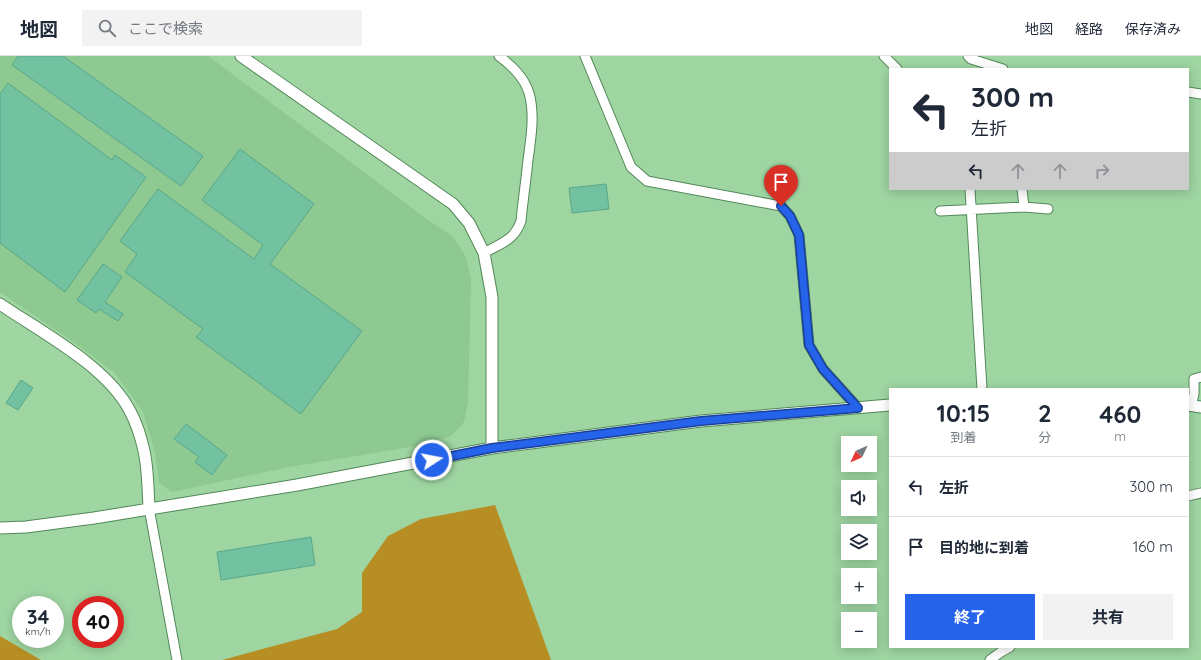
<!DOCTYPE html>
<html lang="ja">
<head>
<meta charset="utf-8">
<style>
  :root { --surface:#fff; --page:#f2f2f3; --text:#1f2937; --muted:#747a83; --line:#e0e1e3; --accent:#2563eb }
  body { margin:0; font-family:Quicksand,"Noto Sans JP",sans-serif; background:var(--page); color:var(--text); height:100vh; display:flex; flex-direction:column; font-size:15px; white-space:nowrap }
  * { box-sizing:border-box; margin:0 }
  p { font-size:13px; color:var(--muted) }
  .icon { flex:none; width:22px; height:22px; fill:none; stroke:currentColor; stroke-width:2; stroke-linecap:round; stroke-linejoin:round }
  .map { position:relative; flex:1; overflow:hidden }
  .drawer { position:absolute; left:889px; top:332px; width:300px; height:260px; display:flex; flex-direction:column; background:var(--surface); border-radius:0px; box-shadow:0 2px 10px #0003 }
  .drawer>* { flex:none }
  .banner { position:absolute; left:889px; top:12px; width:300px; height:122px; border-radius:0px; box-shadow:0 2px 10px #0003; background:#fff; color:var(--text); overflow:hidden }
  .needle { width:26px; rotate:226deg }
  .buttons { position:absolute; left:841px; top:380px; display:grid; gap:8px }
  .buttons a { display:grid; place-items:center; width:36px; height:36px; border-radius:0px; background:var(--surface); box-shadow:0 2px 10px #0003; font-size:20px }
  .speed { position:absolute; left:12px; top:540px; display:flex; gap:8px; font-size:20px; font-weight:700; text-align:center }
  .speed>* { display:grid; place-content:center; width:52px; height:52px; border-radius:50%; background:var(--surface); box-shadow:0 2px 10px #0003; line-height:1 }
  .speed small { font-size:10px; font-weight:400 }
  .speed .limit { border:6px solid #d22; background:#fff; color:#111 }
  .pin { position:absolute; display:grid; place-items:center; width:34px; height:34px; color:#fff; margin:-41px -17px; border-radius:50% 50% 50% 0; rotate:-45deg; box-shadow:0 0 4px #0007 }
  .pin .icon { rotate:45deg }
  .me { position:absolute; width:44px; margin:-22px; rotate:79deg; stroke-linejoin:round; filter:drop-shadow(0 0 3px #0008) }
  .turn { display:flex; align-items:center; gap:14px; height:84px; padding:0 16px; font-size:18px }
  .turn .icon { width:52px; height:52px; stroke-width:2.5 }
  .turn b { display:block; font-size:28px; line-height:34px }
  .lanes { display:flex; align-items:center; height:38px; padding:0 16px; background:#0003; justify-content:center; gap:20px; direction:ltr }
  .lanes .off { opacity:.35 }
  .eta { display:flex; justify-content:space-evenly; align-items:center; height:68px; text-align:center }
  .eta b { font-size:24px; font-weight:700; line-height:28px }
  .action { display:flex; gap:8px; margin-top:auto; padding:8px 16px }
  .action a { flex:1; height:46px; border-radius:0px; background:var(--accent); color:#fff; font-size:16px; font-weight:700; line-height:46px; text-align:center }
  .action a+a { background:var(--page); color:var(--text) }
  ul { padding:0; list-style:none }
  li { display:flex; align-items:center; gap:12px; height:60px; padding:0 16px; border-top:1px solid var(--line) }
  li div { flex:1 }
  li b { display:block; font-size:15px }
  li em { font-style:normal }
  header { display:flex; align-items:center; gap:24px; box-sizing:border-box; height:56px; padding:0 20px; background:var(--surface); border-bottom:1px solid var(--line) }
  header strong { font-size:19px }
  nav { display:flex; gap:22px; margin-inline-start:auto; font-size:14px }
  .search { width:280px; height:36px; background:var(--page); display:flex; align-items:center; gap:10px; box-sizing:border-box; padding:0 14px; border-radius:0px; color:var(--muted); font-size:15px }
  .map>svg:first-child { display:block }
</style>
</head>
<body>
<header>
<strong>地図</strong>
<div class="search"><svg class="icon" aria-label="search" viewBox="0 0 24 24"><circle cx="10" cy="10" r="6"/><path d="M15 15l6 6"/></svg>ここで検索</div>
<nav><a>地図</a><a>経路</a><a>保存済み</a></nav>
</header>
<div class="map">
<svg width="1201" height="604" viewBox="0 0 1201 604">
  <rect width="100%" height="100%" fill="#9ed5a1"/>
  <path fill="#8dc991" d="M0,0H208L424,161L453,181L466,201L471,223L468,346L464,366L451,380L410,391L289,411L172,436L159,427L155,397L143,356L115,317L76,288L0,236Z"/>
  <path fill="#b78e23" d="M495,449L551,604H222L337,573L362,556V517L388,480L421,463Z
    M0,580L41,604H0Z"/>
  <path fill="#72c2a2" stroke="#59a889" d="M18,0H63L203,100L181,130L12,9Z
    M8,27L112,104L115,99L146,121L65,236L0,187V38Z
    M240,93L314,148L270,208L362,275L301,358L196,281L203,273L125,216L137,198L120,185L158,133L254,203L263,189L202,144Z
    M606,128L609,153L572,157L569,132Z
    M103,208L122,221L105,246L123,258L118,265L99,253L96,257L77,244Z
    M21,324L33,332L18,354L6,347Z
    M186,368L227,399L212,419L195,406L199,401L174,383Z
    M311,481L315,509L221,524L217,496Z"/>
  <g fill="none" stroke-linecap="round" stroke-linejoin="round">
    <g stroke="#538858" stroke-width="11">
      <path id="minor" d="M585,0L631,111L647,125L781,150L790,160L799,179L809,289L823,313L858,352
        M884,0L897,13
        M968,0L971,3L1003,13
        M1188,36L1201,38
        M970,133L982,333
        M1024,151L1048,153
        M940,155L1024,151L1022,133
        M484,197C501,187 514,185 521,165C523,144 526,124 528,104C531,82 535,58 529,37C524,21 512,10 499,0
        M1191,350L1194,338V323L1201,321
        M1188,440L1201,437
        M149,452L177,604
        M990,604L1001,596L1010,591"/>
    </g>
    <g stroke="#538858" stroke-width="13">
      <path id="tertiary" d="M241,0L453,148L469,167L484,197L492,241V392
        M0,248C41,276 107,310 130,355C137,368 141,381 144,395C148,412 148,434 149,452
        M1188,349L1201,351
        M0,472L26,471L94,462L297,429L492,392L701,365L890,349"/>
    </g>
    <use href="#minor" stroke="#fff" stroke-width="9"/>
    <use href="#tertiary" stroke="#fff" stroke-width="11"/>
  </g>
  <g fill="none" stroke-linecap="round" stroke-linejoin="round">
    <g stroke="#184099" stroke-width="10">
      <path id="route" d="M432,404L492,392L701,365L858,352L823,313L809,289L799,179L790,160L781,150"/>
    </g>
    <use href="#route" stroke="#2563eb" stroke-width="7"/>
  </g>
</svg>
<div class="buttons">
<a><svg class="needle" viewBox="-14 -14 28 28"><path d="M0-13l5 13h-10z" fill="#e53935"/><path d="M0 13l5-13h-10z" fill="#747a83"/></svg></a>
<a><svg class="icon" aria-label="sound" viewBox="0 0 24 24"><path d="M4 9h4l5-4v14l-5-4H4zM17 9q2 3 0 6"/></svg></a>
<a><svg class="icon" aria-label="layers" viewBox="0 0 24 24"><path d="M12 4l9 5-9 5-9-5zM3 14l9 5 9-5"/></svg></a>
<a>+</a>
<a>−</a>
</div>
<div class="speed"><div>34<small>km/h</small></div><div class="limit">40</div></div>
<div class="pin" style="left:781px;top:150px;background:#d93025"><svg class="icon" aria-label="arrive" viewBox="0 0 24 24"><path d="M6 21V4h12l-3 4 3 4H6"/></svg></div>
<svg class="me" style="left:432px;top:404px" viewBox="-20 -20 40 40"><circle r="17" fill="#2563eb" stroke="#fff" stroke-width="3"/><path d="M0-11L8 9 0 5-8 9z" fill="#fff"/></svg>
<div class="banner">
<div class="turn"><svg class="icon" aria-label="left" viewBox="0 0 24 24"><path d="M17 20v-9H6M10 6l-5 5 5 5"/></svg><div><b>300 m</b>左折</div></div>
<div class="lanes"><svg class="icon" aria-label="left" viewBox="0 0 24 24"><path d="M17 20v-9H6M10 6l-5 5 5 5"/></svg><svg class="icon off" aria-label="ahead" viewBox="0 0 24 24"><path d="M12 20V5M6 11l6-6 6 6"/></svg><svg class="icon off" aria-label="ahead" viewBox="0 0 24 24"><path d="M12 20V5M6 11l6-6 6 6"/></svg><svg class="icon off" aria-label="right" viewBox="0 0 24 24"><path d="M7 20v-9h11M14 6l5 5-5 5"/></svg></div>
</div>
<section class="drawer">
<div class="eta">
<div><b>10:15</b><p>到着</p></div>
<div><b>2</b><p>分</p></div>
<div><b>460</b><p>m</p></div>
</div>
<ul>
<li><svg class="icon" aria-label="left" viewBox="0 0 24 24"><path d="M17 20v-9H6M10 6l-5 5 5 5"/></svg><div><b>左折</b></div><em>300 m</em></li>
<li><svg class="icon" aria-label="arrive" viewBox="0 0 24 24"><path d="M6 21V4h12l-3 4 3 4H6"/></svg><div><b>目的地に到着</b></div><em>160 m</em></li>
</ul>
<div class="action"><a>終了</a><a>共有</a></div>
</section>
</div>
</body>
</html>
